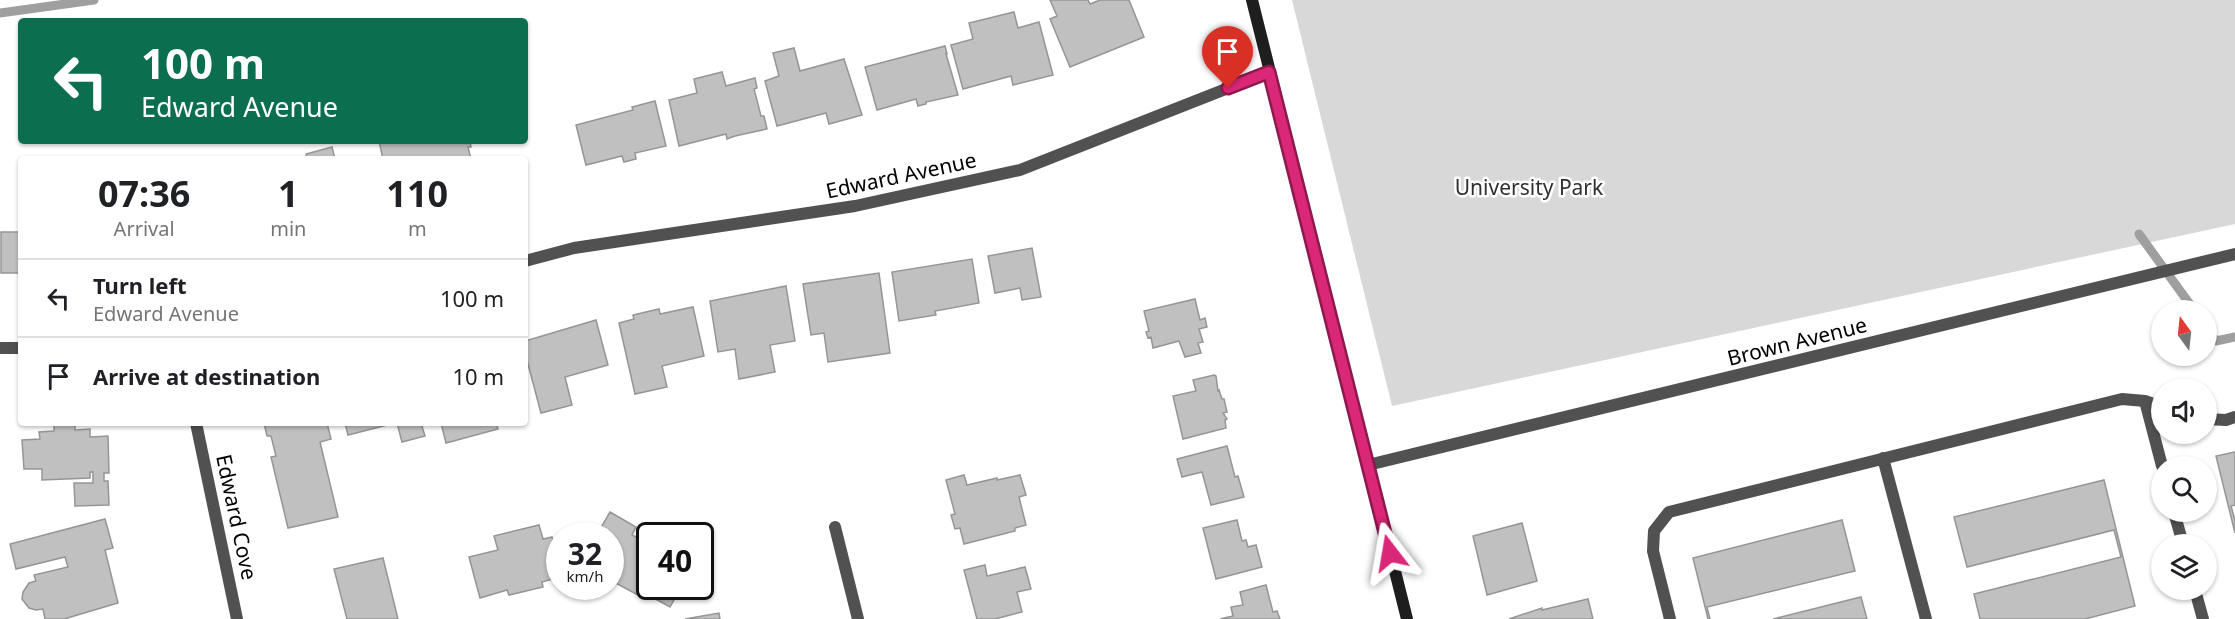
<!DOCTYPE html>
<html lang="en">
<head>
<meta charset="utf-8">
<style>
  :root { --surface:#fff; --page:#f6f6f6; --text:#202124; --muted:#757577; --line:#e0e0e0 }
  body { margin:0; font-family:"Noto Sans",sans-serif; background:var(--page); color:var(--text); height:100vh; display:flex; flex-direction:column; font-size:22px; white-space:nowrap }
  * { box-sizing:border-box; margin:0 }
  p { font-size:20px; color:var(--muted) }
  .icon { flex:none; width:33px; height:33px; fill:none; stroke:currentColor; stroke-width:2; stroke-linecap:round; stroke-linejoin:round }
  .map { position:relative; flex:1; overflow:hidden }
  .drawer { position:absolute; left:18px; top:156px; width:510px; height:270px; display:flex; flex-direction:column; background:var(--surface); border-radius:6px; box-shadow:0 2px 4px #0004 }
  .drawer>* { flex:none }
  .hud { position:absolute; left:18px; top:18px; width:510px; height:126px; border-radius:6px; box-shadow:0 2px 4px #0004; background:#0b6e4f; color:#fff; overflow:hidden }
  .needle { width:39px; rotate:345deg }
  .tools { position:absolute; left:2151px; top:300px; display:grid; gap:12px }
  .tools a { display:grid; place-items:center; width:66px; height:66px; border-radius:50%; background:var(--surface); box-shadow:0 2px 4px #0004; font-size:30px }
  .speed { position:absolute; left:546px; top:522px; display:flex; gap:12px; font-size:30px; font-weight:700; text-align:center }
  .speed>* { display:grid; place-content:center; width:78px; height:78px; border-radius:50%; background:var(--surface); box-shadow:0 2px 4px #0004; line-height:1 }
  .speed small { font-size:15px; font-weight:400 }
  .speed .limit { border:3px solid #111; border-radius:9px; background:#fff; color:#111 }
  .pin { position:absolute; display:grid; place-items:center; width:51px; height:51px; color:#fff; margin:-62px -26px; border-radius:50% 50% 50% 0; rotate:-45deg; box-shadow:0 0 6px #0007 }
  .pin .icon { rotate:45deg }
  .me { position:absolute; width:66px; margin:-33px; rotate:346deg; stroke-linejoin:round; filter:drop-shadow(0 0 4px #0008) }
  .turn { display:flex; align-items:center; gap:21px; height:126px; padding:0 24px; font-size:27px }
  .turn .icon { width:78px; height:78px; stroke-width:2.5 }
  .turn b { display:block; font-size:42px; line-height:51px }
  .eta { display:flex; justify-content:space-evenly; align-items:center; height:102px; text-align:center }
  .eta b { font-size:36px; font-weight:700; line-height:42px }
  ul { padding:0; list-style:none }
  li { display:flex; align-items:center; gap:18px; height:78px; padding:0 24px; border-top:2px solid var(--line) }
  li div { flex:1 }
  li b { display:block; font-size:22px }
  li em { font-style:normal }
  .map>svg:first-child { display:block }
</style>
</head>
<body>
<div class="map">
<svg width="2235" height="619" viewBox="0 0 2235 619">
  <rect width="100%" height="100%" fill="#fff"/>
  <path fill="#d8d8d8" d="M1292,0H2235V224L1392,406Z"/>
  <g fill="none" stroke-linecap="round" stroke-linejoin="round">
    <path stroke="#9f9f9f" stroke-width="9" d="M0,13L94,0
      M2139,234L2194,310
      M2206,328L2216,341L2235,337"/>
  </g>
  <path fill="#c0c0c0" stroke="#959595" stroke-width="1.5" d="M1050,0H1088L1090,4L1100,0H1129L1144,37L1070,67L1050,19L1057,16Z
    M1014,12L1018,28L1039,22L1053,75L1013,85L1011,76L963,89L951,45L973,39L969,23Z
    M945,46L947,54H946L958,95L926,102V104L918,106L916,99L877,110L865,67Z
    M794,48L800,71L844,59L862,115L829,124L826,113L777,126L765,81L779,76L773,53Z
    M722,72L726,86L755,78L757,88L754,89L761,116H764L767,129L735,136L727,139L726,134L679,146L669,100L697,93L694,79Z
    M655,101L666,146L635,153L636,159L624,162L622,156L586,165L576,125L633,110L632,107Z
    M379,141H470L471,147H468L471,159H383Z
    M332,147L335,159H307L306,154Z
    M1,232H21V273H1Z
    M1032,248L1041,297L1022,300L1020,288L995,293L988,256Z
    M972,259L979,303L935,311L936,315L899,321L892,272Z
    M879,273L890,353L828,362L824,333L811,335L803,284Z
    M786,286L795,341L770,345L775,372L739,379L735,349L718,352L710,301Z
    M1195,299L1200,320L1205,318L1207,327L1199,329L1203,342L1198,343L1201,353L1185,357L1179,341L1153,348L1151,337L1148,338L1146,332L1149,331L1144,311Z
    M693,307L704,356L662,366L667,387L635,394L619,323L634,319L633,315L659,309L660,314Z
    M596,320L608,365L565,377L572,405L541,413L525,353V341Z
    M1214,375L1216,376L1218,391L1219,390L1222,399H1224L1227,412L1223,413L1227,419L1225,420L1226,428L1183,439L1173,396L1196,391L1193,380Z
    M54,423H75V430L90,429V437L108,436L109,473H104V481H108L109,505L75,506L74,483H93V472H90V478L42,480V469H24L22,440L40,439L39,432L54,431Z
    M264,423H327L331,439L320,442L338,517L288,528L271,457L276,456L271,436H267Z
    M345,423H395L348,435Z
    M397,423H421L425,436L402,442Z
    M441,423H496L498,429L446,443Z
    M1227,446L1235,477L1238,476L1244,497L1211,505L1202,472L1182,477L1177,459Z
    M2235,452V505L2231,506L2235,520V533L2216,456Z
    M964,475L967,485L997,478V480L1020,475L1026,495L1019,497L1026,525L1015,528V531L964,544L960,528L955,529L951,515L955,514L946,480Z
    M2104,480L2135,606L2085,619H1980L1974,594L2121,557L2114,530L1967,567L1954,517Z
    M610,512L636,527L632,535L650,544V586H682L670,607L641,591L638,595L610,580V536H596Z
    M105,519L113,548L105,550L118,603L64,619H45L43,609L36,610L29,608L22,599L23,592L29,583L36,581L34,575L68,567L65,557L16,569L10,544Z
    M1237,520L1242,541L1246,540L1248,547L1256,545L1262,567L1216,579L1203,528Z
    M1842,520L1855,571L1707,607L1710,619H1708L1693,558Z
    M1522,523L1537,581L1487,595L1473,536Z
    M539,525L543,539L552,537L560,565V577L542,582L543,587L509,595L507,590L480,598L469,557L498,550L494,536Z
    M383,558L398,619H347L334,569Z
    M985,565L987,576L1025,567L1031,589L1017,592L1022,612L995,619H977L964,570Z
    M1266,585L1273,612L1277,611L1280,619H1220L1233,616L1231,607L1243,605L1240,592Z
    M1861,597L1867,619H1773Z
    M1588,599L1593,619H1509L1542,608V610Z
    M719,613L720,619H685Z"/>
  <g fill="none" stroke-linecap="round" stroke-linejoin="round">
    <path stroke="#515151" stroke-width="12" d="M525,261L574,248L855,206L1020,170L1269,72
      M0,348H21
      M2145,401L2162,466
      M2206,419L2226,420L2235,417
      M196,423L237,619
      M1883,458L1926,619
      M1368,465L2235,254
      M2174,512L2183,544
      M835,527L858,619
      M2195,590L2203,619
      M1670,619L1653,551L1654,531L1669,512L2122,399L2145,401L2162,407"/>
    <path stroke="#1e1e1e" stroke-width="12" d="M1252,0L1407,619"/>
  </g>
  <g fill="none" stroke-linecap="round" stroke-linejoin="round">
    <g stroke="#8e194d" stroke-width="15">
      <path id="route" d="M1228,88L1269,72L1390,553"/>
    </g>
    <use href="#route" stroke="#db2777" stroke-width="10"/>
  </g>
  <g text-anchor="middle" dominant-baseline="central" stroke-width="5" stroke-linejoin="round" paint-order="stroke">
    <g font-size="21" fill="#000" stroke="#fff">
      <text transform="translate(901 175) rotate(-12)">Edward Avenue</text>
      <text transform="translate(1797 341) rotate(-14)">Brown Avenue</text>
      <text transform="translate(237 517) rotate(78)">Edward Cove</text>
    </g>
    <g font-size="21" fill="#2f2f2f" stroke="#fff">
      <text x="1529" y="187">University Park</text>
    </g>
  </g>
</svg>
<div class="tools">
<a><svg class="needle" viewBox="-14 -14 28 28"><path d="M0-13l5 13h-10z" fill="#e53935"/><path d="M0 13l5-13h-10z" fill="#757577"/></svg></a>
<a><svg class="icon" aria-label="sound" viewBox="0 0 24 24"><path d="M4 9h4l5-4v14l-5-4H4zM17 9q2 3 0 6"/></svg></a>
<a><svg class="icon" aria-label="search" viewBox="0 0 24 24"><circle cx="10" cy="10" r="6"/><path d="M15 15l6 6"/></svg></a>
<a><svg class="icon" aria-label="layers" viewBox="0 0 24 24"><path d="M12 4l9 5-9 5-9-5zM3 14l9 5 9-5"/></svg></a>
</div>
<div class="speed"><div>32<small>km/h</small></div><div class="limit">40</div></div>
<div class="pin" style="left:1228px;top:88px;background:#d93025"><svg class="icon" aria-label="arrive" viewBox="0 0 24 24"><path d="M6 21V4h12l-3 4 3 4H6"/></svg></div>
<svg class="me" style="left:1390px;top:553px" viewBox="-20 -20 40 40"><path d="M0-17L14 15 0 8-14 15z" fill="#db2777" stroke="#fff" stroke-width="4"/></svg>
<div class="hud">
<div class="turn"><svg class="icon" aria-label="left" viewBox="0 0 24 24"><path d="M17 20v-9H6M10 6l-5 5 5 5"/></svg><div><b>100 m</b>Edward Avenue</div></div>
</div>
<section class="drawer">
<div class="eta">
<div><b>07:36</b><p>Arrival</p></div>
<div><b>1</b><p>min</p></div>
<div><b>110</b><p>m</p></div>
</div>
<ul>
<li><svg class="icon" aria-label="left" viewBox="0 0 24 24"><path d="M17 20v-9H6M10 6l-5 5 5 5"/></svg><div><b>Turn left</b><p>Edward Avenue</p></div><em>100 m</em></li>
<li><svg class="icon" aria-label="arrive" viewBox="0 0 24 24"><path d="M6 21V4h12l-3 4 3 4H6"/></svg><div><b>Arrive at destination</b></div><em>10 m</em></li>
</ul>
</section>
</div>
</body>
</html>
